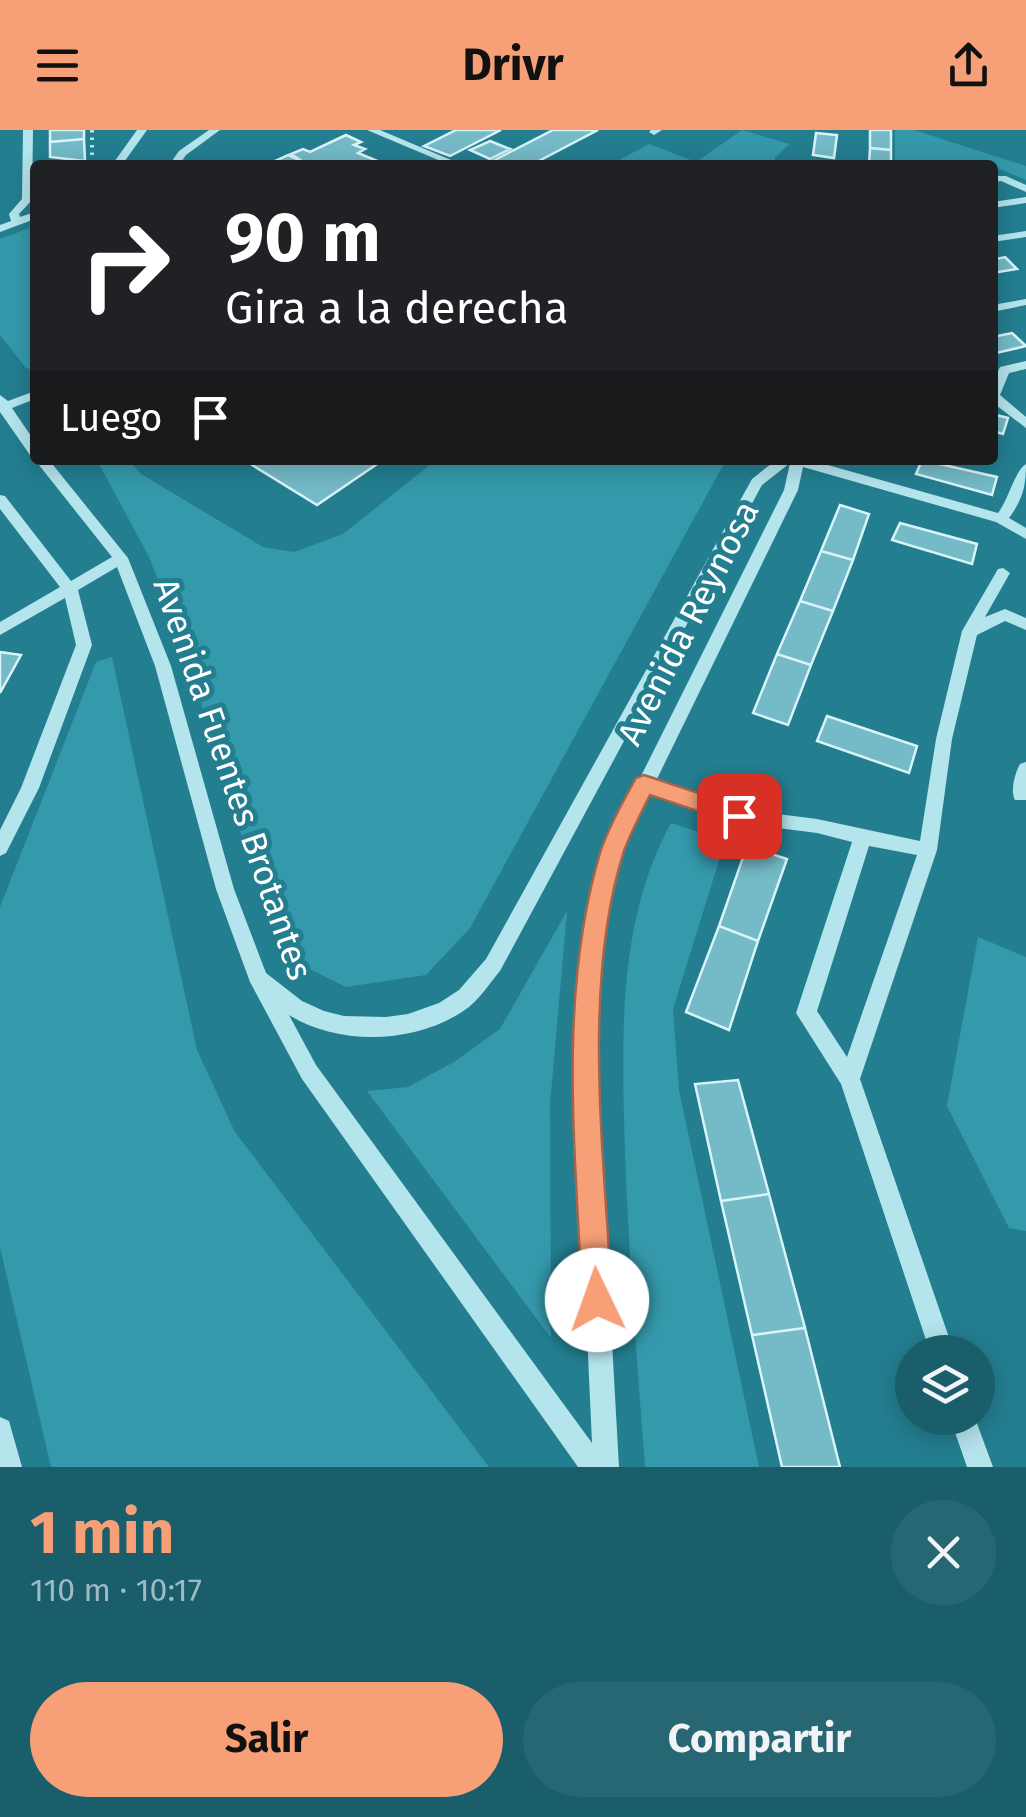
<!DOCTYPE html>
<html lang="es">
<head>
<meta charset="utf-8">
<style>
  :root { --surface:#1a5e6c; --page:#276774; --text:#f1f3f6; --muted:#9fbac2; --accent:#f79f77 }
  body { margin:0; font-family:"Fira Sans",sans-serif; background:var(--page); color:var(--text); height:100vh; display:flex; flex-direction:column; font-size:38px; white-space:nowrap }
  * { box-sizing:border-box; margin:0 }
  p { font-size:32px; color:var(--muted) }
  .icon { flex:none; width:55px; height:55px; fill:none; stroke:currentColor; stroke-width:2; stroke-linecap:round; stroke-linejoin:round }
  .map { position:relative; height:1337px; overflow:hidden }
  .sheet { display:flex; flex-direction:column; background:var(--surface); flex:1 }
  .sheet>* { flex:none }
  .guide { position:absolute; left:30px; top:30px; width:968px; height:305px; border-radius:10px; box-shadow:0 5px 25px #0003; background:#202124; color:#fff; overflow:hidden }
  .buttons { position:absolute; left:895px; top:1205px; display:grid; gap:20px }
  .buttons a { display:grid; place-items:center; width:100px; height:100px; border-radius:50%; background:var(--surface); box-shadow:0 5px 25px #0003; font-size:50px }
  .pin { position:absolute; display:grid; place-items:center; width:85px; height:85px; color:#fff; margin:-42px; border-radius:20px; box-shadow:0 5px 15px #0006 }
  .me { position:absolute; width:110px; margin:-55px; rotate:357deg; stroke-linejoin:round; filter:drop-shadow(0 0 8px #0008) }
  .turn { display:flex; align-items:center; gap:35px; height:210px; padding:0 30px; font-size:45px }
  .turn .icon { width:130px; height:130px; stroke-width:2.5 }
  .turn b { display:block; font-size:70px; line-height:85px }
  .then { display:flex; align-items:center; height:95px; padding:0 30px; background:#0003; gap:20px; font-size:38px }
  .round { display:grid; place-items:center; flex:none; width:105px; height:105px; border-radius:52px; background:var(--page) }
  .head { display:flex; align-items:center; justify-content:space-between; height:170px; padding:0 30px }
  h1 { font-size:60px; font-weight:700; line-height:75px; color:var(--accent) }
  .cta { display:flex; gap:20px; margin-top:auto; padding:20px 30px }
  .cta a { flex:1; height:115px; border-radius:60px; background:var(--accent); color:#111; font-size:40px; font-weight:700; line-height:115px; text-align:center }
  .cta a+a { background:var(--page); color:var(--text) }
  header { display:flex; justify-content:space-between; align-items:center; height:130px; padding:0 30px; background:var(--accent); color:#111; font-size:45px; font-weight:700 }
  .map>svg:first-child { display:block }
</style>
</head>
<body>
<header><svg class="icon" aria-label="menu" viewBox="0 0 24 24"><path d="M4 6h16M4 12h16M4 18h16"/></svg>Drivr<svg class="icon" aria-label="share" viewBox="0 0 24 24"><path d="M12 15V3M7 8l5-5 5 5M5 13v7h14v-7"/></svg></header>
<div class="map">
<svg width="1026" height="1337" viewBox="0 0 1026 1337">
  <rect width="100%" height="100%" fill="#237e90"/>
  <path fill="#3499ab" d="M742,0L789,14L775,28V35H610L649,14L696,32Z
    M895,0H914L1026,36V50L988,34L895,35Z
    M35,96V240L26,238L0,205V109Z
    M97,330H128L141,344L263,417L294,422L343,404L436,330H726L470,798L426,845L346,857L295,832L268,793L181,507L149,427Z
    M112,527L197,920L235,1002L489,1337H51L0,1117V777L96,532Z
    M671,693L729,712L722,721L673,879L679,960L759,1337H645C637,1232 629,1128 625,1023C622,913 616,793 671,693Z
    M567,781L550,975L551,1208L367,961L408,957L454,932L500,899Z
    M978,807L1026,827V1101L1009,1098L947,976Z"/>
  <path fill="#74bac7" stroke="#d9f4f9" stroke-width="2.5" d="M50,0H84V9L50,12Z
    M456,0H501L450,26L424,16Z
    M553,0H598L531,35H485Z
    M870,0H891V20L870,18Z
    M816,3L837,5L834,28L813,25Z
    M346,5L361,12L354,15L365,19L358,23L387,35H284L275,31L288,25L302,31L291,24L303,19L310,22Z
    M84,9L85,31L50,27V12Z
    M490,11L510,19L490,29L470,20Z
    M870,18L891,20V35H869Z
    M1005,127L1017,139L992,143V130Z
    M1012,203L1026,216L992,224V207Z
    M992,284L1008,288L1003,304L992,301Z
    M244,330H383L317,375Z
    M922,330L997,347L992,365L916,344Z
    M840,375L869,384L853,430L821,421Z
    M900,393L977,414L972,434L892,410Z
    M821,421L853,430L833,481L800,471Z
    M800,471L833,481L811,535L777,524Z
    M0,522L21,525L0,563Z
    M777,524L811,535L788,595L753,583Z
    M827,586L917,616L909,643L817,611Z
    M747,716L787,729L758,811L719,796Z
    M719,796L758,811L729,900L686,882Z
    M738,950L769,1064L721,1071L695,954Z
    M769,1064L805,1198L752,1205L721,1071Z
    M805,1198L840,1337H782L752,1205Z"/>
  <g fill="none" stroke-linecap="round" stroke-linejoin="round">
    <path stroke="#b4e4ec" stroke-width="4" stroke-dasharray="2.5 5" stroke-linecap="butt" d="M92,0V34"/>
    <path fill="#b4e4ec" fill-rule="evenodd" d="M23,0H33L32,70L19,84L20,87L35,82V89L0,102V95L11,91L9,84L22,69Z
      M137,0H147L122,35H112Z
      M209,0H220L186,25L179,35H169L179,21Z
      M367,0H380L451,30L443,32Z
      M651,0H662L654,5L649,2Z
      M992,46H1006L1026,55V62L1001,51L992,52Z
      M1026,67V73L992,78V72Z
      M1026,101V107L992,112V106Z
      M1026,169V175L992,182V175Z
      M1026,231V239L1009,243L1000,265L1026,287V298L992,272V253L1000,237Z
      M35,261V269L12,278L35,312V326L30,325L0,282V265L8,271Z
      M35,330H49L128,428L171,536L234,759L266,843L302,871L324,881L344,886L386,887L408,884L439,873L459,860L486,829L752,349L776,330H810L998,383C1009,369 1014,342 1026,334C1026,356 1023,369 1009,388L1026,398V409L996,392L803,337L798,360L656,651L739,679L817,689L920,711L936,609L962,501L998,439L1003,438L1010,443L985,487L1005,479L1026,488V500L1005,491L977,505L952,609L937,720L860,949L954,1222H930L841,954L796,883L852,712L817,703L739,693L650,663L622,721L601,819L598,962L619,1337H578L302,949L250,852L216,759L155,536L117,437L78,460L92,515L39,658L6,723L0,726V700L21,658L76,515L65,468L0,505V492L60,457L0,379V365L5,366L71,451L112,427ZM790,333L784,360L640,648L634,654L636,657L604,721L581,819L576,962L592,1313L316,935L289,885C340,917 420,914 469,877C481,867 490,853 500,841L762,355ZM869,716L917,725L847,927L817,881Z
      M1026,632V670H1015C1010,661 1015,643 1020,634Z
      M0,1287L9,1291L22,1337H0Z
      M950,1288H975L993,1337H967Z"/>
  </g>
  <path fill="#f79f77" stroke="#a1674d" stroke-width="2.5" d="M644,645L747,679L751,686L747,692L739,695L650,665C641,683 631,702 624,721C581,855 605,1031 612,1170L608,1181L597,1185L586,1181L582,1170C576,1023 557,867 600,723C608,698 623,671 636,648Z"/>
  <g text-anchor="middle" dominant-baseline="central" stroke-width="10" stroke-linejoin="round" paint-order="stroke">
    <g font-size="35" fill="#fff" stroke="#237e90">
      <text transform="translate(688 493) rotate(-63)">Avenida Reynosa</text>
      <text transform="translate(233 649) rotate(71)">Avenida Fuentes Brotantes</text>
    </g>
  </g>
</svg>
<div class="buttons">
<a><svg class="icon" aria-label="layers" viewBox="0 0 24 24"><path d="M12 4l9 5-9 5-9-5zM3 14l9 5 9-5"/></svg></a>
</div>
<div class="pin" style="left:739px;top:686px;background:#d93025"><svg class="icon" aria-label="arrive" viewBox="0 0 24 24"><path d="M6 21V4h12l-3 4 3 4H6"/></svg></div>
<svg class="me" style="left:597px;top:1170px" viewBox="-20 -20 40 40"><circle r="19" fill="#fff"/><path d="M0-13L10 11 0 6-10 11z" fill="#f79f77"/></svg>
<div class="guide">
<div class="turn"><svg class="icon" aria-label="right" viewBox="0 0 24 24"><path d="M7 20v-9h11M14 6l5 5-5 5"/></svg><div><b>90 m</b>Gira a la derecha</div></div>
<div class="then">Luego<svg class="icon" aria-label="arrive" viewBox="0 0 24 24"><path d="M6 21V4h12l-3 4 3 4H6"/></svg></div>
</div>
</div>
<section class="sheet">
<div class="head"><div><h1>1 min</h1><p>110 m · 10:17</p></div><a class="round"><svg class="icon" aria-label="close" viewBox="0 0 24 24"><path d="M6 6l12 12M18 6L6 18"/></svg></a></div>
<div class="cta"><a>Salir</a><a>Compartir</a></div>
</section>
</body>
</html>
